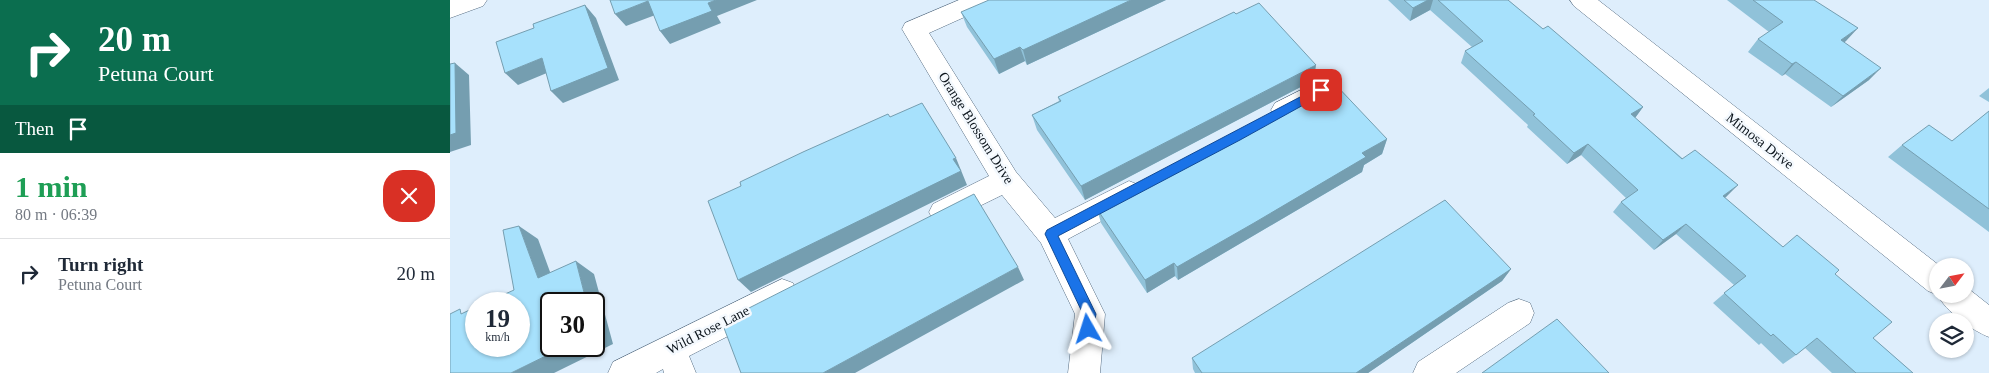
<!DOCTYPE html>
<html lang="en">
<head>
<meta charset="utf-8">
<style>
  :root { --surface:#fff; --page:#f6f6f7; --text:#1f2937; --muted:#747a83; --line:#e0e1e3 }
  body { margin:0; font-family:Georgia,serif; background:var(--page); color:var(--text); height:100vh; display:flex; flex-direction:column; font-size:19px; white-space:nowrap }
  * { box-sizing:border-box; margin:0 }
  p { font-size:16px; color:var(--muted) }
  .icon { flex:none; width:28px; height:28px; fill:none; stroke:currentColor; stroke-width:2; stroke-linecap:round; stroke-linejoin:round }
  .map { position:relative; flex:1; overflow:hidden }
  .drawer { display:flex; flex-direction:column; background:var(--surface); width:450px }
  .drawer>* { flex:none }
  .top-card { background:#0b6e4f; color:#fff; overflow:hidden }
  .needle { width:32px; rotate:58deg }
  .tools { position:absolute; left:1479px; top:258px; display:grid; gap:10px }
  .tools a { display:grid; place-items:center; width:45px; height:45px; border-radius:50%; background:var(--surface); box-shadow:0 1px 4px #0004; font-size:25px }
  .speed { position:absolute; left:15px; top:292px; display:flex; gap:10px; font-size:25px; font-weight:700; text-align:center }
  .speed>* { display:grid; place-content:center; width:65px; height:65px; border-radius:50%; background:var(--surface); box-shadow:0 1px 4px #0004; line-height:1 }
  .speed small { font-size:12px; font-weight:400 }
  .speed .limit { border:2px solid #111; border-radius:8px; background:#fff; color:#111 }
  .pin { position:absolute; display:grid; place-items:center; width:42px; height:42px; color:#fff; margin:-21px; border-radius:10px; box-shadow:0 2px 8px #0006 }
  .me { position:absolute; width:55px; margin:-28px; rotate:354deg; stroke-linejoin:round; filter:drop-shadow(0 0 4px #0008) }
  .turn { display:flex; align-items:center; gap:18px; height:105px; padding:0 15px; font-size:22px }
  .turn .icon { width:65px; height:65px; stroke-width:2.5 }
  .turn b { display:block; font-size:35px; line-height:42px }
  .then { display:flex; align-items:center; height:48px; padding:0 15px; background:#0003; gap:10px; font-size:19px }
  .round { display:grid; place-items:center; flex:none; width:52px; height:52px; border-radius:20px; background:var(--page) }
  .headline { display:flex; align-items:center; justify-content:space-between; height:85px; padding:0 15px }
  h1 { font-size:30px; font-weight:800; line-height:38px; color:#1e9e55 }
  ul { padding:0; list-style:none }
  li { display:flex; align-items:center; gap:15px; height:70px; padding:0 15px; border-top:1px solid var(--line) }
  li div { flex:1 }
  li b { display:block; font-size:19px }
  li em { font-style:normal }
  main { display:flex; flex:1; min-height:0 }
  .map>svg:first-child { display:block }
</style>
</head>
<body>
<main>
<section class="drawer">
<div class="top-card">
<div class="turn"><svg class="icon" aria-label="right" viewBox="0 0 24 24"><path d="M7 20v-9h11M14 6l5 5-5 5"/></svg><div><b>20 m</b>Petuna Court</div></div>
<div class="then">Then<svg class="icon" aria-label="arrive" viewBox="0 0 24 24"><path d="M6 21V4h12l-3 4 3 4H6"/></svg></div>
</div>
<div class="headline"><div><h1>1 min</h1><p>80 m · 06:39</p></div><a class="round" style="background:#d93025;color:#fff"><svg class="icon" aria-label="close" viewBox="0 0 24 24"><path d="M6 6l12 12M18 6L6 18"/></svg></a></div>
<ul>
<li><svg class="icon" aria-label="right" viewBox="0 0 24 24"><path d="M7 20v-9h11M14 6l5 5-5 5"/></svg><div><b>Turn right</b><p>Petuna Court</p></div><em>20 m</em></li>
</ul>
</section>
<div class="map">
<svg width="1539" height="373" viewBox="0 0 1539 373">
  <rect width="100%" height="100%" fill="#deeefc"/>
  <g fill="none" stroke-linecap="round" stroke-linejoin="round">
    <g stroke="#556b80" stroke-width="1">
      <path id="minor" d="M0,0H37L33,6L0,18Z
        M509,0H543L539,6L479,33L566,172L605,218L679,181L689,185L693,193L689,201L618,239L655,314L650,373H618L625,314L591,243L552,195L493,224L483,220L479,212L483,204L539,176L452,29L455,23Z
        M1120,0H1148L1490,266H1488V294H1515V286L1539,305V337C1523,331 1495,311 1488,295L1478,291L1124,6Z
        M871,80L880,83L884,90C878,100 849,117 836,119C832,120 829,119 825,117L821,110L825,103Z
        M332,279L343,283L347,293L343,303L239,356L246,373H214L213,369L206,373H158L163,362Z
        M1069,299L1080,303L1084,313L1080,323L1006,373H963L968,362L1058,303Z"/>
    </g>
    <use href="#minor" fill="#fff" fill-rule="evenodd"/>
  </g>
  <path fill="#90c2d9" d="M716,0L577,65L575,61L549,74L517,27L511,12Z
    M938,0H1058L1093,29L1193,107L1185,118L1277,196L1275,198L1333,247L1385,274L1423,338L1463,373H1382L1355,348L1346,355L1333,364L1311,343L1309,345L1263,303L1284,285L1226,234L1204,250L1163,212L1171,202L1176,198L1131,155L1117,164L1077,127L1078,125L1011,63L1015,51L1022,47L980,10L960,21Z
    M1277,0H1364L1396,41L1394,42L1419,80L1381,107L1335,74L1332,76L1298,52L1308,39L1319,32Z
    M786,14L864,80L635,200L587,130L582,115L609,101L608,97Z
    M1539,88V102L1529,96Z
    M1539,111V232L1438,157L1452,145L1502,141Z
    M937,139L932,154L914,165L912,172L728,280L725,276L697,293L651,223L647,209Z
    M1061,269L1052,281L918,373H745L743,369L742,358Z"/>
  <path fill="#759eb0" d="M266,0H307L267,16L271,23L220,44L210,31L258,3Z
    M681,0H716L577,65L573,50Z
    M978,0H983L980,10L960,21L963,8Z
    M198,1L208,14L176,26L165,14Z
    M135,5L146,18L169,80L113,103L101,91Z
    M1408,28L1396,41L1379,52L1391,40Z
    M570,47L575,61L549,74L544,59Z
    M92,58L104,70L68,85L55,73Z
    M1346,62L1335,74L1332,76L1342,64Z
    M5,63L19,75L21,145L0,152V135Z
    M866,65L864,80L635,200L631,186Z
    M1431,68L1419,80L1381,107L1393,96Z
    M1193,107L1185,118L1181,114Z
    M937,139L932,154L914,165L912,172L728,280L727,267L912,153Z
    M1138,144L1131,155L1117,164L1124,153Z
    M506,158L517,185L301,292L288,280Z
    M1288,185L1277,196L1263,207L1273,196Z
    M1236,224L1226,234L1204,250L1213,240Z
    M69,226L88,239L107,291L88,278Z
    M126,261L144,274L163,344L104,373H61L116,346H144V304H137Z
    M724,263L725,276L697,293L695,280Z
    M568,267L574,280L405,373H373Z
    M1061,269L1052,281L918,373H906Z"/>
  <path fill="#a7e1fc" stroke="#759eb0" d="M160,0H266L258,3L262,11L210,31L198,1L165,14Z
    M539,0H681L573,50L570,47L544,59L511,12Z
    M954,0H978L963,8Z
    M988,0H1058L1093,29L1098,26L1193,107L1181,114L1232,159L1245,150L1288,185L1273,196L1333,247L1347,235L1389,270L1385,274L1442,322L1423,338L1463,373H1406L1367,338L1346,355L1323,334L1321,336L1274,293L1296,276L1236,224L1213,240L1171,202L1188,190L1138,144L1124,153L1083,115L1085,114L1015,51L1033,41Z
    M1303,0H1364L1408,28L1391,40L1431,68L1393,96L1346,62L1342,64L1308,39L1333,22Z
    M809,3L866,65L631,186L582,115L611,101L608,97L784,12L786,14Z
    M135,5L158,68L101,91L92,58L55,73L46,42L84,28L83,24Z
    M5,63L6,133L0,135V64Z
    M884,83L937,139L912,153L916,157L804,223L727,267L724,263L695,280L647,209Z
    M472,103L506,158L503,159L511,171L288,280L258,201L291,186L290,182L353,152L438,114L440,117Z
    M1539,111V209L1452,145L1479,125L1502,141Z
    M524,194L568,267L373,373H291L274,328L301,314L299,308Z
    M995,200L1061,269L906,373H752L742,358Z
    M69,226L88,278L126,261L137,304H101V346H116L61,373H0V314L10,309L11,314L26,307V346H69V304H33L64,290L53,230Z
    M1107,319L1159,373H1032Z"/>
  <path fill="#1a73e8" stroke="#114b97" d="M871,86L875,87V93L790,140L608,236L646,314L643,333H634L632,329L633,314L595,234L597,230Z"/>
  <g text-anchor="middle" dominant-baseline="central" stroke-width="5" stroke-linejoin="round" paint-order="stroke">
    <g font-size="14" fill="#0a131b" stroke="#f4f9fe">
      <text transform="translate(526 128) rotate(58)">Orange Blossom Drive</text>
      <text transform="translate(1310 141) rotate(38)">Mimosa Drive</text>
      <text transform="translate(258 330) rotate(-27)">Wild Rose Lane</text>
    </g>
  </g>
</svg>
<div class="tools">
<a><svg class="needle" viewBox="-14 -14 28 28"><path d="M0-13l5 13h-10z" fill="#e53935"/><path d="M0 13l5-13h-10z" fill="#747a83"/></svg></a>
<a><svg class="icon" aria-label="layers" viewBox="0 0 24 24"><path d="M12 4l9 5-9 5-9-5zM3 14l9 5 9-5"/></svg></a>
</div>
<div class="speed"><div>19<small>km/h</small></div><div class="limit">30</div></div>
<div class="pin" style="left:871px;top:90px;background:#d93025"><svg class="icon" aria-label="arrive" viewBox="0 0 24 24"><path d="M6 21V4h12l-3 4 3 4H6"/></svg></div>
<svg class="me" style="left:638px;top:329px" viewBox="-20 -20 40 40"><path d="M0-17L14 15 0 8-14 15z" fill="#1a73e8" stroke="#fff" stroke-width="4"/></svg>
</div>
</main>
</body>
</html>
